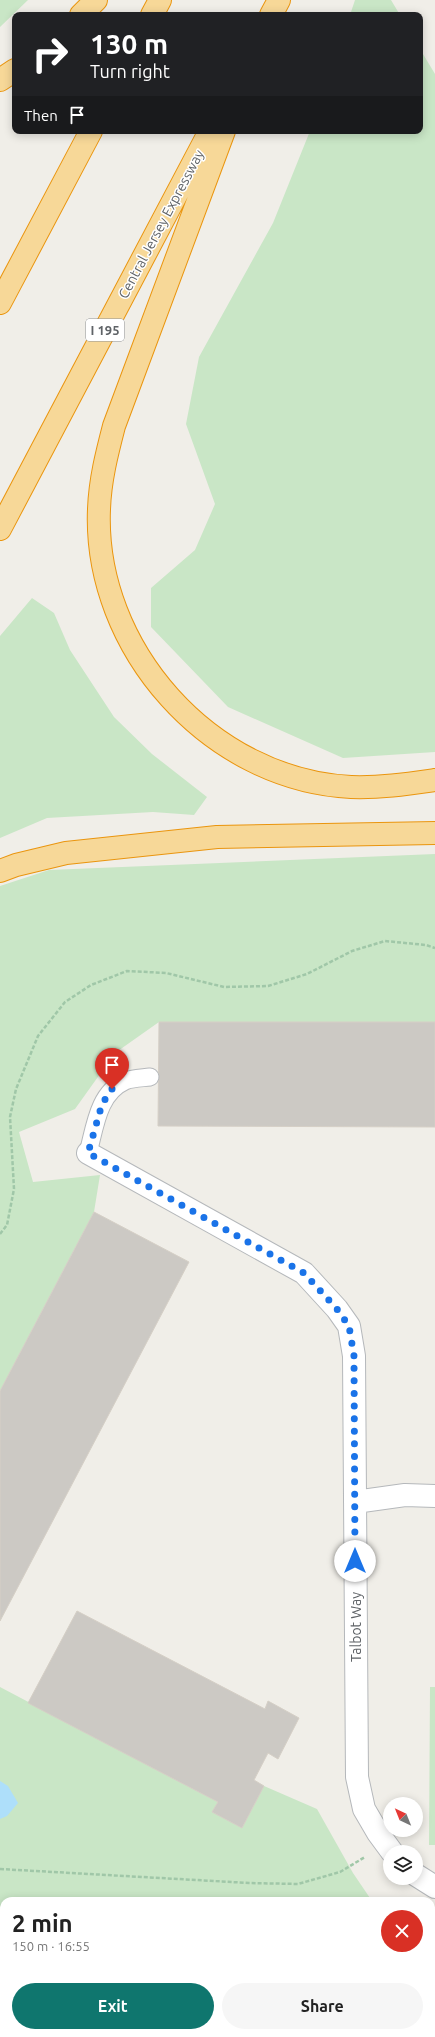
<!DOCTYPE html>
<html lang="en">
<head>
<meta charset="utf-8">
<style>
  :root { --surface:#fff; --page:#f6f6f6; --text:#222; --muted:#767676; --accent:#0f766e }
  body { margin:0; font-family:Ubuntu,sans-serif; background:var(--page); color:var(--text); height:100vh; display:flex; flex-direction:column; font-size:15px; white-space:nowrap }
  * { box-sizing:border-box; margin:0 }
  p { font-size:13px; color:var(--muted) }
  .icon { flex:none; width:22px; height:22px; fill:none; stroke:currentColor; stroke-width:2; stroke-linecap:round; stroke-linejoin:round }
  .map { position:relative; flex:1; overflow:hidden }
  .sheet { position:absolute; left:0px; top:1897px; width:435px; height:140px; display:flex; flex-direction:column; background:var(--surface); border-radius:12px 12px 0 0; box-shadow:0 2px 10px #0003 }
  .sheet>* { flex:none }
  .guide { position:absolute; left:12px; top:12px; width:411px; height:122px; border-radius:8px; box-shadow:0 2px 10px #0003; background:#202124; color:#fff; overflow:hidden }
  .needle { width:26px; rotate:317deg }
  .buttons { position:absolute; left:383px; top:1797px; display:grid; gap:8px }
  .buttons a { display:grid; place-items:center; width:40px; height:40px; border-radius:50%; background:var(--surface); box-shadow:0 2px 10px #0003; font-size:20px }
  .pin { position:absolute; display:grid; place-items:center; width:34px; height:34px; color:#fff; margin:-41px -17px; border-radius:50% 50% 50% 0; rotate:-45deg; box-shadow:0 0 4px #0007 }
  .pin .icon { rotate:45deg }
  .me { position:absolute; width:44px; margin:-22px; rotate:0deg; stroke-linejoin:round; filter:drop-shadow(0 0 3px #0008) }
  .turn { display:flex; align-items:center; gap:14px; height:84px; padding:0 12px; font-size:18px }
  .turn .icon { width:52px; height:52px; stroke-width:2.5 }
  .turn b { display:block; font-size:28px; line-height:34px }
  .then { display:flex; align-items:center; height:38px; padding:0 12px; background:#0003; gap:8px; font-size:15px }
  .round { display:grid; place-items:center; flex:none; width:42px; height:42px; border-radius:21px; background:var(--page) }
  .summary { display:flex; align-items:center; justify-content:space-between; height:68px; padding:0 12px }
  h1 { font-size:24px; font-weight:700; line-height:30px }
  .primary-button { display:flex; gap:8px; margin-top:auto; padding:8px 12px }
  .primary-button a { flex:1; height:46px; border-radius:24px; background:var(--accent); color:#fff; font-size:16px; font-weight:700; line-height:46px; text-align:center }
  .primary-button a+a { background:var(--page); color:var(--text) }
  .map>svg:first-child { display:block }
</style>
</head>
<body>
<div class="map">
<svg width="435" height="2037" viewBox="0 0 435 2037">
  <rect width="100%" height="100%" fill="#f0eee8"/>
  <path fill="#c9e6c6" d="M0,0H28L0,27Z
    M355,0H391L400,15H350Z
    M420,49L435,74V752L343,758L228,707L151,627V588L195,550L215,504L186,424L199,357L273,223L310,131H420Z
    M32,598L54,613L70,650L114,717L152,754L207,797L194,815L153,812L47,818L0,838V636Z
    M435,854V1022H159L115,1053L75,1109L19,1132L33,1182L100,1175L94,1212L0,1391V886L49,870Z
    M0,1687L218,1802L212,1812L242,1828L264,1786L317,1809L353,1873L372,1901H4V2033H431V1910L435,1908V2037H0Z
    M430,1687H435V1845H429Z"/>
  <path fill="#aedffa" d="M0,1781L8,1786L18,1803L7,1816L0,1819Z"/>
  <path fill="#ccc9c4" stroke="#d5cfc6" d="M159,1022H435V1127L158,1126Z
    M94,1212L189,1262L0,1621V1391Z
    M77,1611L265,1709L268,1701L299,1718L278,1759L268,1753L254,1780L264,1786L242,1828L212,1812L218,1802L28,1703Z"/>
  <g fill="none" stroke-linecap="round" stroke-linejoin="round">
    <g stroke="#b5b8bb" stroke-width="19">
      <path id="lane" d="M88,1153C95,1127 98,1093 125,1081C132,1078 142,1078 150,1077"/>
    </g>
    <g stroke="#b5b8bb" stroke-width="24">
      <path id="street" d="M88,1153L304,1273L337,1309L349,1326L354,1356L357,1777L364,1809L378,1833L392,1852
        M355,1502L405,1495L435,1496
        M416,1875L435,1887"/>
    </g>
    <g stroke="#ea950e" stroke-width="24">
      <path id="highway" d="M81,15L96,0
        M152,15L160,0
        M271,15L279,0
        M0,80L15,70
        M224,131L114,426C107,453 100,480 99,509C93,648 210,780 351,787C380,788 407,784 435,780
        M0,303L91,131
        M0,529L210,131
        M0,871L16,865L66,853L217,837L435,833"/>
    </g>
    <path stroke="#a0c7a8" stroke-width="2.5" stroke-dasharray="4 2" stroke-linecap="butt" d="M0,1234L7,1225L14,1189L10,1117L16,1089L38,1036L65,1002L91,985L127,971L166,973L224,987L268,986L307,974L352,951L385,941L426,945L435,948
      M0,1869L249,1883L298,1884L340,1872L365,1857"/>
    <use href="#lane" stroke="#fff" stroke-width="17"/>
    <use href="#street" stroke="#fff" stroke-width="22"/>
    <use href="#highway" stroke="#f7d898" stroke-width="22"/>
  </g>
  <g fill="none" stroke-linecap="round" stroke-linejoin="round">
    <path stroke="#1a73e8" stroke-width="7" stroke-dasharray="0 12.6" d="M112,1089L102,1104L88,1153L304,1273L337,1309L349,1326L354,1356L355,1561"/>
  </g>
  <g text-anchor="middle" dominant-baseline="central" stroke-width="3" stroke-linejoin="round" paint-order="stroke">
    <rect fill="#fff" stroke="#8f9295" stroke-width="1" x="86" y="319" width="38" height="22" rx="3"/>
    <g font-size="13" font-weight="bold" fill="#5f6367">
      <text x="105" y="330">I 195</text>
    </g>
    <g font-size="14" fill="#5f6367" stroke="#fff">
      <text transform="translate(161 224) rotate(-62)">Central Jersey Expressway</text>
      <text transform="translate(356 1627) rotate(-90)">Talbot Way</text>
    </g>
  </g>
</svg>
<div class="buttons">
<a><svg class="needle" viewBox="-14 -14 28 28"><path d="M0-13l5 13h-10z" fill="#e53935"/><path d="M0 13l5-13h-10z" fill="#767676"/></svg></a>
<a><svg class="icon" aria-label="layers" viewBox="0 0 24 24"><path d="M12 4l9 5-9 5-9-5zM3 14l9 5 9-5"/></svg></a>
</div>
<div class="pin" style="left:112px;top:1089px;background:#d93025"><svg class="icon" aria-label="arrive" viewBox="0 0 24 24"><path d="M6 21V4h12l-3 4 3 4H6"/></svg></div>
<svg class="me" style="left:355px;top:1561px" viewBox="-20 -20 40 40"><circle r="19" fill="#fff"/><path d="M0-13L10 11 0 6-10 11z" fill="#1a73e8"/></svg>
<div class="guide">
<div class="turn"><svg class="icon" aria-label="right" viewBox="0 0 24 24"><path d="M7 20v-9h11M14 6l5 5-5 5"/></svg><div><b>130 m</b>Turn right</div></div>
<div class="then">Then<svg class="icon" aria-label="arrive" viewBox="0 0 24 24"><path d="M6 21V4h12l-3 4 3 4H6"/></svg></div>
</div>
<section class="sheet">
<div class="summary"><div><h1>2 min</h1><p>150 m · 16:55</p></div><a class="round" style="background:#d93025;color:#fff"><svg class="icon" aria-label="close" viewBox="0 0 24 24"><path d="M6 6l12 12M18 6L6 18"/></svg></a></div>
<div class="primary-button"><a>Exit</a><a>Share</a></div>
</section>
</div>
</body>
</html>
